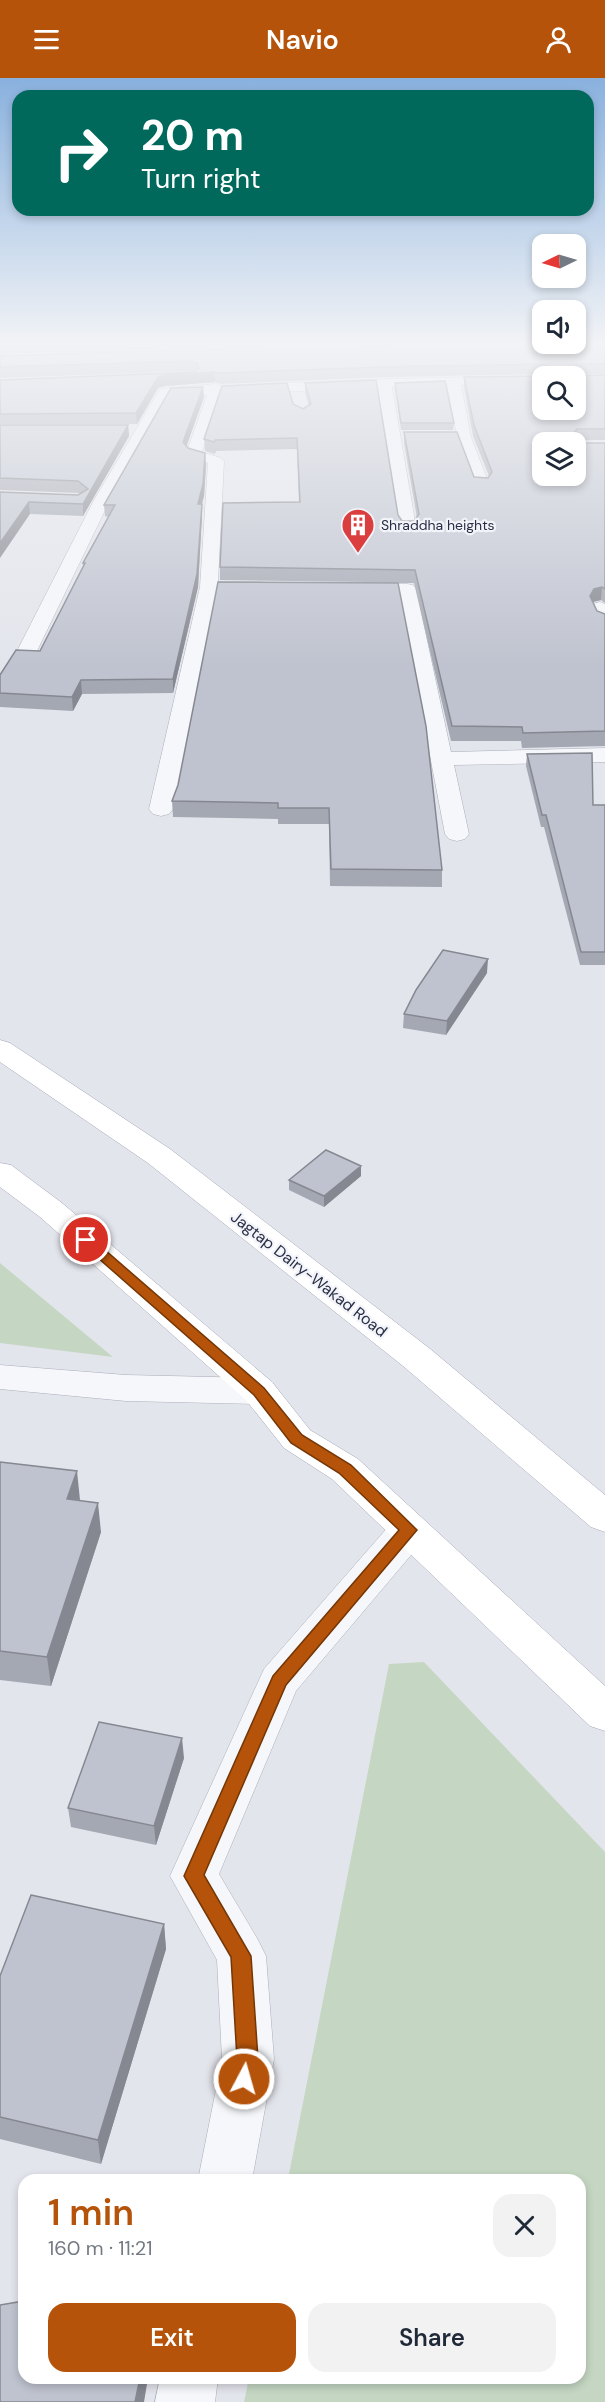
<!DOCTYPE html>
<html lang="en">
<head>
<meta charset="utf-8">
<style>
  :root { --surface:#fff; --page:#f2f2f3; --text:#1f2937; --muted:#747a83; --accent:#b45309 }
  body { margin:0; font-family:"DM Sans",sans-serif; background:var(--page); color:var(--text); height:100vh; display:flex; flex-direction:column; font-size:22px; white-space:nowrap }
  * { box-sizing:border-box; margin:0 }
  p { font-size:20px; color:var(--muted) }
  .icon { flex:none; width:33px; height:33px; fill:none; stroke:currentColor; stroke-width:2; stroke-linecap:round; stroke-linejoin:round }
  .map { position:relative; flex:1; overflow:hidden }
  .side { position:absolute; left:18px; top:2096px; width:568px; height:210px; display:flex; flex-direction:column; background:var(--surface); border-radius:18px; box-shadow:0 3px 9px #0003 }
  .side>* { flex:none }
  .banner { position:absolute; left:12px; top:12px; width:582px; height:126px; border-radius:18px; box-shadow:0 3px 9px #0003; background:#00695c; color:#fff; overflow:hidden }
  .needle { width:39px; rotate:265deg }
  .buttons { position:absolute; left:532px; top:156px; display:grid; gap:12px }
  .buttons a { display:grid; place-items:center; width:54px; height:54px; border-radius:12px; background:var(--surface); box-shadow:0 3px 9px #0003; font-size:30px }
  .pin { position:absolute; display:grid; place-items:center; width:51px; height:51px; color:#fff; margin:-26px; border:3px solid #fff; border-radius:50%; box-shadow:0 2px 6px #0007 }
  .me { position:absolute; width:66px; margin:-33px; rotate:6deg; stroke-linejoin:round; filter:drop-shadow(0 0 4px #0008) }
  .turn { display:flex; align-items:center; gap:21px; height:126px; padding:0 30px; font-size:27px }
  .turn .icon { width:78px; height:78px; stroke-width:2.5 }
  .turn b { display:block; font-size:42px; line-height:51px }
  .round { display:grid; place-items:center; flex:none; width:63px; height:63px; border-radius:18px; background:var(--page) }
  .head { display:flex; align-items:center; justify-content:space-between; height:102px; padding:0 30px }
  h1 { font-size:36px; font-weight:600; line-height:45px; color:var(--accent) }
  .action { display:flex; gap:12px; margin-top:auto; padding:12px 30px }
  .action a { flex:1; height:69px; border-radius:18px; background:var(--accent); color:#fff; font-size:24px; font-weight:600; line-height:69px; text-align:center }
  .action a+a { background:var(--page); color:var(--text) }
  header { display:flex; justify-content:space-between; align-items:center; height:78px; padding:0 30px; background:var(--accent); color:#fff; font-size:27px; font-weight:600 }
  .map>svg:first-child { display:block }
</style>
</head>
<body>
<header><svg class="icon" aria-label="menu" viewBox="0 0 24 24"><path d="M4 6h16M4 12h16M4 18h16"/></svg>Navio<svg class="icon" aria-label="person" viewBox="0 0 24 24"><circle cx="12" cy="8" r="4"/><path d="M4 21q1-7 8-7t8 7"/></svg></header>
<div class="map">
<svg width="605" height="2324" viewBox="0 0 605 2324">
  <rect width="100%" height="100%" fill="#e3e5ec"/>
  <path fill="#c5d7c3" d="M0,1185L113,1279L0,1265Z
    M424,1584L605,1774V2324H244L249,2300H580V2102L288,2101L389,1586Z"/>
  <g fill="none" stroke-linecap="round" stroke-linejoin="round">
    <g stroke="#abaeba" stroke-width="1">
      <path id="street" d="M543,298H545H543V306L461,307L471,359L489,406L481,411C463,406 451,326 447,307L392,309L416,449L414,453H402L400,449L378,310L221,316L202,374L221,380L224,383L218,504H261L267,505L270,509L267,513L261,514H217L173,731L169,736L161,738L153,736L149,731L200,509L208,385L189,379L186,376L207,317L170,318L110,422L37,573L34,577H20L17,573L94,422L160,311L216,306L221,308L384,301Z
        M355,505L407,506L413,507L416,511L451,674L605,670V684L454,687L469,756L465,761L457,763L449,761L445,756L399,516L349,514L346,510L349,506Z
        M600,524L605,526V547L598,545L591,530L593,526Z
        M0,1287L126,1297L259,1300L272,1304L277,1313L272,1322L259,1326L126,1323L0,1311Z
        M409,1437L423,1441L429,1452L423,1463L296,1613L219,1796L258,1862L266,1878L274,1981L252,2102H198L222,1981L217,1882L170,1798L264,1591L395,1441Z
        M160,2300H218L215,2324H155Z"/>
    </g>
    <g stroke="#a1a7b9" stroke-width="1">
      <path id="primary" d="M0,962L10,965L170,1071L429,1270L605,1417V1454L591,1449L403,1288L148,1085L0,984Z
        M0,1085L11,1087L62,1125L272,1304L310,1352L358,1381L605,1608V1653L590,1648L332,1401L284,1370L246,1322L40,1139L0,1109Z"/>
    </g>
    <use href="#street" fill="#f6f7fa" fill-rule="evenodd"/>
    <use href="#primary" fill="#fff" fill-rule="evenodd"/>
  </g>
  <path fill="#a4a8b2" d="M0,265H388L307,266L0,276Z
    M605,265V296H576L577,298L605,297V362H576L575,363L577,365H605V525L601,522L593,524L597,533L605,536V668L522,670L521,663H451L414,505H398L442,792V809L330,808L329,746H278V741L173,739L172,723L366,504L220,502V489L299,424L297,371L216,373L215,376L205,373L204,361L293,326L303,331L309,328L305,315V305L402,443H414L417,440L404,365V354L474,399L488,400L489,398L473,358L464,309V299L544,298V297L543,296L384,299L221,306L215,304L165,308L158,310L137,346H0V302L194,294L190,293L0,300V278Z
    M395,305L454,345L453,352H401L395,311Z
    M204,319L186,368L206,387L204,418L202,426V437L198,509L173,615L82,616L73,633L0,629V597L40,573L83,489V485L108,439L105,438L104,427Z
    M0,347H128L129,358L83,438L30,436L0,414L78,417L80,416L79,415L0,412Z
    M527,676L593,727H605V887H580L544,749H541L526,688Z
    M487,895L446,957L403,950L404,936Z
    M361,1088V1098L324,1129L289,1112V1102Z
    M0,1384L80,1423L101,1454L51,1608L0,1602Z
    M184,1680L156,1767L71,1749L68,1730Z
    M164,1846L166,1871L101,2086L0,2061V1898Z"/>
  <path fill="#868891" d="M215,294V304L165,308L158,310L137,346L136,335L158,299L164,297Z
    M203,309L204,319L184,375L183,364Z
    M128,347L129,358L83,438V426Z
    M577,351L576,362L574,364L575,353Z
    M205,375L206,387L204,418L198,437V426Z
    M29,424L30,436L0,480V465Z
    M202,426V437L198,509L173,615V601Z
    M602,509L601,522L592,524L590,518L594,511Z
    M81,602L82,616L73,633L72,619Z
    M488,881L487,895L446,957L447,943Z
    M361,1088V1098L324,1129V1118Z
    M77,1393L80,1422L67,1421Z
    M98,1425L101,1454L51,1608L47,1579Z
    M182,1660L184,1680L156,1767L154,1748Z
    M164,1846L166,1871L101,2086L98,2062Z
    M140,2300H148L144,2324H135Z"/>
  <path fill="#bfc3cf" stroke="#868891" stroke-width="1.5" fill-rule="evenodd" d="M0,265H27L0,266Z
    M605,265V286H577L575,288L577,298L605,297V351H577L575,353V363L577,365H605V511L602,509L594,511L590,518L597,533L605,536V653L523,655L522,649L452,648L415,492L220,489L223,425L300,424L297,360L215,362L214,364L204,361L222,308L287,305L293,326L303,331L311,326L305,305L376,302L398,437L402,443H414L419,436L404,354H457L474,399L488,400L492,394L474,347L464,299L544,298L546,288L544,286L384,289L221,295L215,294L164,297L158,299L136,335L0,336V302L195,294L199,290L197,285L190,283L0,289V278L307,268ZM543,298H576V332H543ZM543,364H576V398H543Z
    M445,303L454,345H401L395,305Z
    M203,309L183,364L188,370L205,375L203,406L198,426H202L197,496L173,601L81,602L72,619L0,615V597L16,572L40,573L85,485H83L115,427H104L171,310Z
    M0,347H128L83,426L29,424L0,465V414L78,417L88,411L78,403L0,400Z
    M218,504L398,505L426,648L442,792L331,791L329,730H278V725L172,723L178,707Z
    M592,675L593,727H605V874H581L546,737H542L527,676Z
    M443,872L488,881L447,943L404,936L416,912Z
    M326,1072L361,1088L324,1118L289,1102Z
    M0,1384L77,1393L67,1421L98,1425L47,1579L0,1573Z
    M99,1644L182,1660L154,1748L68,1730Z
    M31,1817L164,1846L98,2062L0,2039V1898Z
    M24,2223V2300H140L135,2324H0V2227Z"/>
  <linearGradient id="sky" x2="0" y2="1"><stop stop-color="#89b1de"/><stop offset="0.45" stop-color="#f2f3f6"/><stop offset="1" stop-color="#f2f3f6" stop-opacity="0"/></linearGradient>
  <rect width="605" height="590" fill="url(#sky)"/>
  <path fill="#b45309" stroke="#753606" stroke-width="1.5" d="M86,1157L90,1159L264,1310L302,1357L351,1387L417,1452L286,1607L204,1797L251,1878L258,1981L251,2009L244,2012L236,2009L233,2001L237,1981L231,1879L184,1798L273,1598L399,1452L339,1395L291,1365L254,1317L81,1165L79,1162L81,1159Z"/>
  <defs>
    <g id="building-pin" transform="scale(1.725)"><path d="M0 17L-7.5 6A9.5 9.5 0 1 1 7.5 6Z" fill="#db3e3e" stroke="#f3f4f9"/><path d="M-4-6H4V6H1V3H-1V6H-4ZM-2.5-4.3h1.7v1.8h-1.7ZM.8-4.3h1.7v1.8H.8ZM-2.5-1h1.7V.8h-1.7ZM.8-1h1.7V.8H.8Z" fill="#fff"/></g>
  </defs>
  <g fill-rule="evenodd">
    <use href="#building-pin" x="358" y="447"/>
  </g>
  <g text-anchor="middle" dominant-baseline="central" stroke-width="4.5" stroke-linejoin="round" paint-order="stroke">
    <g font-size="14" fill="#292f46" stroke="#f3f4f9" text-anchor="start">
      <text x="381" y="447">Shraddha heights</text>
    </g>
    <g font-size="16" fill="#292f46" stroke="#f3f4f9">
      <text transform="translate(309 1196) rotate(38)">Jagtap Dairy-Wakad Road</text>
    </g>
  </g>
</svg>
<div class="buttons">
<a><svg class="needle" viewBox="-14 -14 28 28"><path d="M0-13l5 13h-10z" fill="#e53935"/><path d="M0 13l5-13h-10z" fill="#747a83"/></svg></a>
<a><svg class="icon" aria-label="sound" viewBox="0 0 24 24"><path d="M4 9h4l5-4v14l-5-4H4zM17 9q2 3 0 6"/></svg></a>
<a><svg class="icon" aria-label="search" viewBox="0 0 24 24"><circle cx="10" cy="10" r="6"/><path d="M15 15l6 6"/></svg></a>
<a><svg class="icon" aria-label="layers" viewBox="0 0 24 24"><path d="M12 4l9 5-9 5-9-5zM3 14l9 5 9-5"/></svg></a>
</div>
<div class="pin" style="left:86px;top:1162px;background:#d93025"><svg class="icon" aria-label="arrive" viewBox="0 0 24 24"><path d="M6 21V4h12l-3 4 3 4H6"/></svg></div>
<svg class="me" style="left:244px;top:2001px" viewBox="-20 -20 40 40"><circle r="17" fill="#b45309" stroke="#fff" stroke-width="3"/><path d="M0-11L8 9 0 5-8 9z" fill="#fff"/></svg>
<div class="banner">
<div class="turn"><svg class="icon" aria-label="right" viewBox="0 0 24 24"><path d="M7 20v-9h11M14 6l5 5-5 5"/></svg><div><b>20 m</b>Turn right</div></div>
</div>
<section class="side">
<div class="head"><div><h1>1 min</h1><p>160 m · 11:21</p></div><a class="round"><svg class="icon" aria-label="close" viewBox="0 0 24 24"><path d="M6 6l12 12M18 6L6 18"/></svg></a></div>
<div class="action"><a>Exit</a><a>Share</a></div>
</section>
</div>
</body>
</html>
